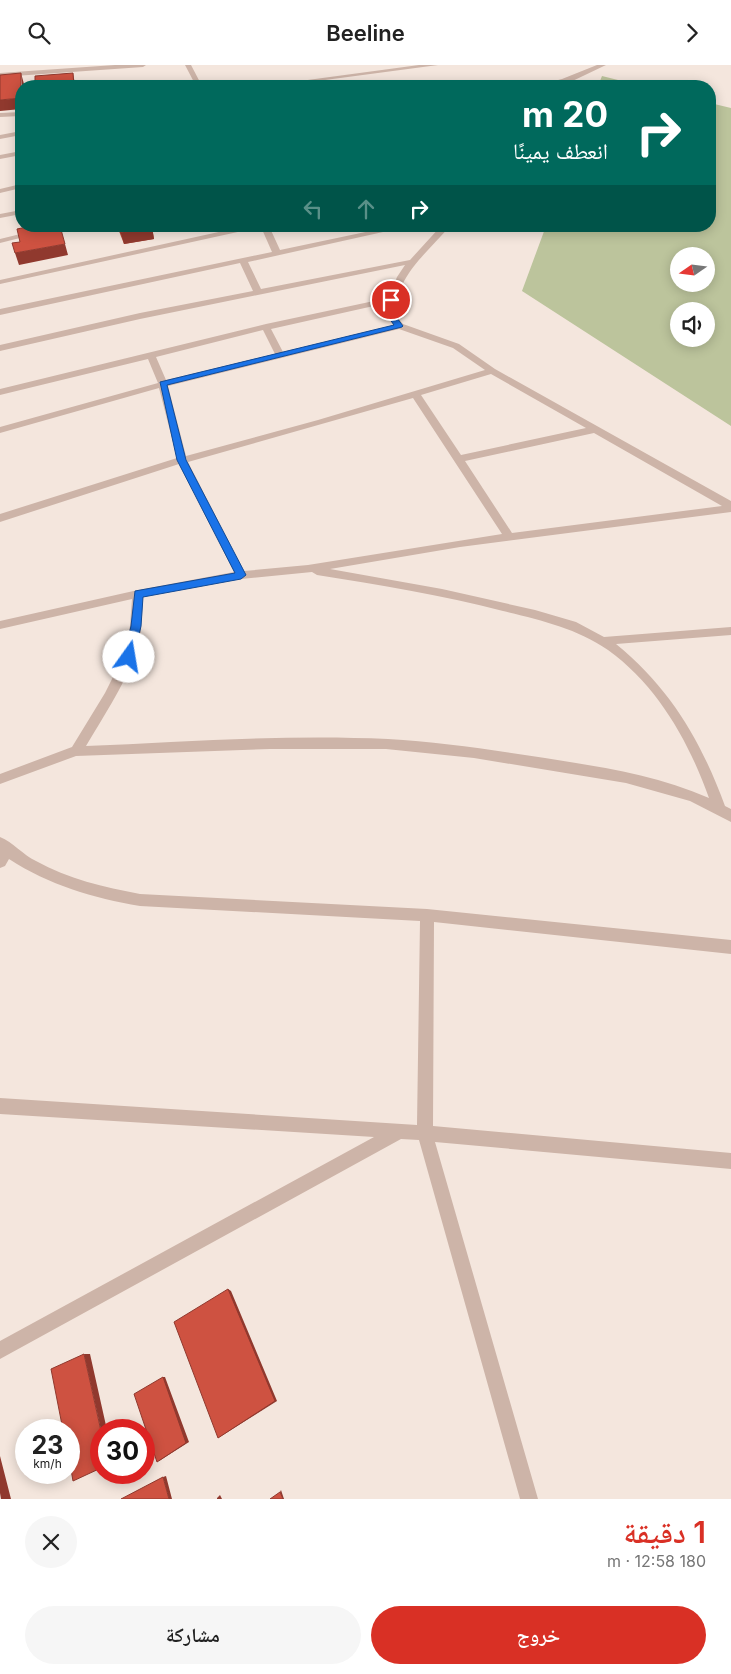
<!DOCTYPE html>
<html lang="ar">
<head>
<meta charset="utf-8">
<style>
  :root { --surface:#fff; --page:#f6f6f6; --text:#222; --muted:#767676; --accent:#d93025 }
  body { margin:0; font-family:Inter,"Noto Naskh Arabic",sans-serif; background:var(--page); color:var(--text); direction:rtl; height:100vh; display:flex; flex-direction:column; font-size:19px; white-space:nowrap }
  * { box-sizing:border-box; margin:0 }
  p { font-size:16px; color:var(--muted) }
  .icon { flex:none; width:28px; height:28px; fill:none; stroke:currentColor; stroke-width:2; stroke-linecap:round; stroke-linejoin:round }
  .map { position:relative; height:1434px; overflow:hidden; direction:ltr }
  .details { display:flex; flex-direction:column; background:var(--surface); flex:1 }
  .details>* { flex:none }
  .top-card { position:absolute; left:15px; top:15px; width:701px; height:152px; border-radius:20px; box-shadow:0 2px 12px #0003; direction:rtl; background:#00695c; color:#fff; overflow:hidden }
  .needle { width:32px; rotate:256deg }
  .fabs { position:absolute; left:670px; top:182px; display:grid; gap:10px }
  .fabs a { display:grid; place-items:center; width:45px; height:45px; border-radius:50%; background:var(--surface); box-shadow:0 2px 12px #0003; font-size:25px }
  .speed { position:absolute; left:15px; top:1354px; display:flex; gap:10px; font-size:25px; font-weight:700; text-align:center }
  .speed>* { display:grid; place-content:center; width:65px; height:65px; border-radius:50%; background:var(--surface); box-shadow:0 2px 12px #0003; line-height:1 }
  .speed small { font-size:12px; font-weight:400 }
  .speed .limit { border:8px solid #d22; background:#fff; color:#111 }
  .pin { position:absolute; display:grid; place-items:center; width:42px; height:42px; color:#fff; margin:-21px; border:2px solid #fff; border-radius:50%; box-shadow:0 1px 5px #0007 }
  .me { position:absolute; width:55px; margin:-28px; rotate:13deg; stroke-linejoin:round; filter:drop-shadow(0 0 4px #0008) }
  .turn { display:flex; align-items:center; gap:18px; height:105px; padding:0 25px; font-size:22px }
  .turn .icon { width:65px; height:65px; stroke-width:2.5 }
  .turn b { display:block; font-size:35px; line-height:42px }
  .lanes { display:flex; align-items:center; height:48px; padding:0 25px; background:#0003; justify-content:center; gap:25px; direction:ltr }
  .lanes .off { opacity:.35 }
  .round { display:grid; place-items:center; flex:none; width:52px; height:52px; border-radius:26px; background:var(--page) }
  .head { display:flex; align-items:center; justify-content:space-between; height:85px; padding:0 25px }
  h1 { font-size:30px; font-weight:600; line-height:38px; color:var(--accent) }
  .primary-button { display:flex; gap:10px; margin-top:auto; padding:10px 25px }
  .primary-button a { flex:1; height:58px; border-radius:30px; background:var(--accent); color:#fff; font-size:20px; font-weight:600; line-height:58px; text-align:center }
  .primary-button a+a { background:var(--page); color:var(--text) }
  header { display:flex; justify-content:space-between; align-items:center; height:65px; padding:0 25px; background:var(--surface); font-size:22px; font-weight:600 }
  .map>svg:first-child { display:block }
</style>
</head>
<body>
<header><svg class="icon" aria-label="forward" viewBox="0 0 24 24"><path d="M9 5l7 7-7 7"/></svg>Beeline<svg class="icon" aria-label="search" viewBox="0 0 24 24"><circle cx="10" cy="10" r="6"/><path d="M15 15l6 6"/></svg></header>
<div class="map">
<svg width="731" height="1434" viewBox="0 0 731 1434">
  <rect width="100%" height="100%" fill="#f4e6dd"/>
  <path fill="#bcc49c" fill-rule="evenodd" d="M602,11L642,21H598Z
    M710,38L731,43V361L522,226L546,161H710ZM679,191H706V219H679ZM679,246H706V274H679Z"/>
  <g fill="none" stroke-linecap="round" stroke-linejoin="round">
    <path fill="#cdb4a8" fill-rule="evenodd" d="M115,0H146L143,2L0,12V8Z
      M185,0H191L202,21H196Z
      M419,0H438L280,21H263Z
      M597,0H606L562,21H555L556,20L535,21L562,14Z
      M21,47V51L0,52V48Z
      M21,66V70L0,74V70Z
      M21,86V90L0,94V90Z
      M21,119V123L0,128V124Z
      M21,145V149L0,153V149Z
      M53,161H68L0,178V174Z
      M246,161H269L280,185L394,161H410L248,197L261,224L410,195L441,161H450C426,189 398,209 394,249L403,259L459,279L495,304L731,436V447L460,482L330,504L442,524L535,545L576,557L604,572L731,562V570L616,579C671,624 701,676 725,741L731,744V757L690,736L626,718L474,693L386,684H270L76,691L0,719V709L72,682L105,628L123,592L130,561L132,534L0,564V556L138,525L234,507L179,399L0,457V449L177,393L159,323L0,368V362L158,318L148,294L0,330V324L266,259L388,233L397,212L405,200L140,254L0,286V280L140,248L253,226L240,198L0,250V244L272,187L261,162L0,219V215ZM387,238L386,249L394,260L283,287L271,264ZM399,264L453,283L485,305L318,355L186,391L168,321ZM263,265L275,289L166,315L156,292ZM491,309L586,363L461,390L421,330ZM413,333L502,469L308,500L244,506L188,397ZM594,368L722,441L512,468L465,396ZM312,507L317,510C379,520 442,530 503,546C540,555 576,563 608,585C658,621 689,677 709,733C657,710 601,702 545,693C493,685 440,677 388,674C287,669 186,677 86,681C103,652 122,624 134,593C142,574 142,552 143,532L241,514Z
      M0,772C13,777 23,790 36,796C68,814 104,822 140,829L427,844L731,875V889L434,857L433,1061L731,1088V1104L435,1077L538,1434H520L419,1075L401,1074L0,1294V1276L374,1072L0,1049V1033L417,1060L420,856L140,841C93,833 49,820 9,794L5,801L0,803Z"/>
  </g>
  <path fill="#b14738" d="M117,161H152L154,174L124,179Z"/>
  <path fill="#90392e" d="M21,8L24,19V21H22Z
    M73,8L75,19L76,21H74Z
    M21,33V44L0,46V35Z
    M173,161H201L174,166Z
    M152,163L154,174L124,179L121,168Z
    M65,179L68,190L19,200L15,188Z
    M228,1224L231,1226L277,1336L218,1373Z
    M84,1289H90L107,1365H101Z
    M163,1312H165L189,1377L159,1396Z
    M0,1391L11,1434H1L0,1428Z
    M166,1411L172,1434H169L163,1412Z
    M281,1425L284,1434H283L280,1427Z
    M220,1430L222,1434H217V1433Z"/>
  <path fill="#ce5241" stroke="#90392e" d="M21,8V33L0,35V10Z
    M73,8L74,21H35V11Z
    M31,161H60L65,179L15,188L12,178L20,177L17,164Z
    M119,161H152V163L121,168Z
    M228,1224L275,1336L218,1373L174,1257Z
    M84,1289L101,1366V1403L73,1416L69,1393V1365H63L51,1304Z
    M163,1312L186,1378L157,1397L134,1329Z
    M163,1412L169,1434H121Z
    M280,1427L283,1434H270Z"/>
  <path fill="#1a73e8" stroke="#114b97" d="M389,233L395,235L394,249L403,261L402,262L167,320L186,395L246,510L241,514L143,532L141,561L134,592L133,594H125L124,592L131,561L135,526L235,508L177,395L160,317L394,260L386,249Z"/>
</svg>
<div class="fabs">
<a><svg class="needle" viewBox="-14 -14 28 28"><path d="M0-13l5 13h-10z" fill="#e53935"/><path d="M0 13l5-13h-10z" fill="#767676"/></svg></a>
<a><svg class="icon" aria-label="sound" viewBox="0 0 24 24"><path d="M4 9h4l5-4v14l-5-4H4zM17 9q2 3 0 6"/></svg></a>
</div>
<div class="speed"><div>23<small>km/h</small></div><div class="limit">30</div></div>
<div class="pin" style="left:391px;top:235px;background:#d93025"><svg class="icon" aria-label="arrive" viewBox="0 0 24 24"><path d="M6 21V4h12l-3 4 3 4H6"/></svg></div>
<svg class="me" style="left:129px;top:592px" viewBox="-20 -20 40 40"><circle r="19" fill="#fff"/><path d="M0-13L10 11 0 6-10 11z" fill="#1a73e8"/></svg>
<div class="top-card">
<div class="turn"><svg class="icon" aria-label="right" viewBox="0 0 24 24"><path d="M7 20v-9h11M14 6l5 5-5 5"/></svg><div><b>20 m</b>انعطف يمينًا</div></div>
<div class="lanes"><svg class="icon off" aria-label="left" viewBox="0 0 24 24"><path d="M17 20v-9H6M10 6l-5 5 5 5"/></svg><svg class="icon off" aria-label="ahead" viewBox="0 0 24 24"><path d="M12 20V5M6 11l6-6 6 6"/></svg><svg class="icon" aria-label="right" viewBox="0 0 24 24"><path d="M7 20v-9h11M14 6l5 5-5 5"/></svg></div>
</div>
</div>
<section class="details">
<div class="head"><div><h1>1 دقيقة</h1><p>180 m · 12:58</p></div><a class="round"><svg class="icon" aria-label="close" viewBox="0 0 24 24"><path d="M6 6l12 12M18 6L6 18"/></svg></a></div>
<div class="primary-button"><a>خروج</a><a>مشاركة</a></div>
</section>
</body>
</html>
